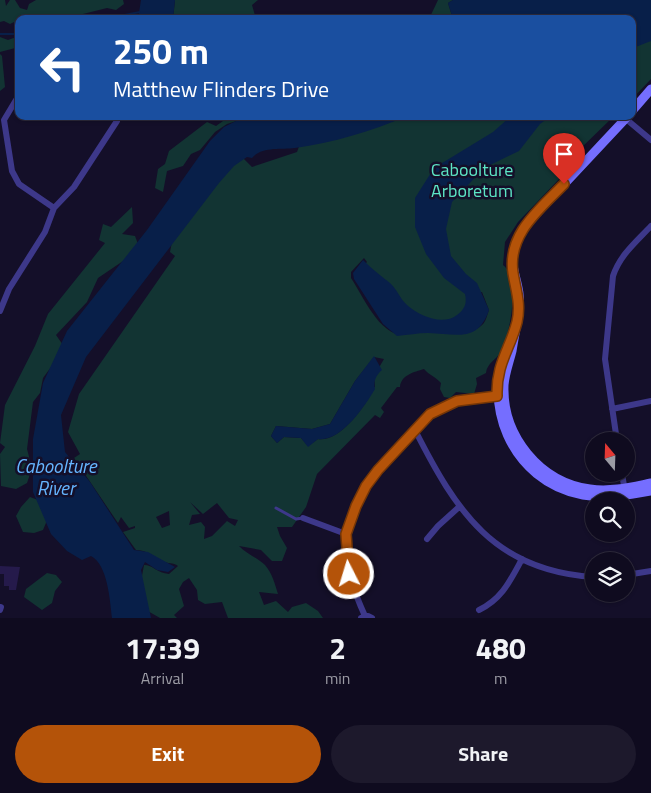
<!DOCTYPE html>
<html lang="en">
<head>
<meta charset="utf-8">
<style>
  :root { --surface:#0f0b1f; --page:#1d192c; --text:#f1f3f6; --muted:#9b9ba4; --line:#2f2b3d; --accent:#b45309 }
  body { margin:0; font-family:"Titillium Web",sans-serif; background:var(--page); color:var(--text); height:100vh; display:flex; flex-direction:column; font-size:19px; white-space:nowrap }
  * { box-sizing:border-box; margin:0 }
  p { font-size:16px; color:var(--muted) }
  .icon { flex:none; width:28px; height:28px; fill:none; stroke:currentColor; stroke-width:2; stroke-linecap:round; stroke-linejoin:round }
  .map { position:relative; height:618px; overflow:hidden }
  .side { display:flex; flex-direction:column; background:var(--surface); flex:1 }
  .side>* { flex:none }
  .hud { position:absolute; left:15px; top:15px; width:621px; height:105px; border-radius:10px; box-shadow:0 1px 4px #0004,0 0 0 1px var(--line); background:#1a4fa0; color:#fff; overflow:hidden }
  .needle { width:32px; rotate:341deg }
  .fabs { position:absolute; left:585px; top:432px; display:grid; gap:10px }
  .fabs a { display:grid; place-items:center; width:50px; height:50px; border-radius:50%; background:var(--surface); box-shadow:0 1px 4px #0004,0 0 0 1px var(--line); font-size:25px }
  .pin { position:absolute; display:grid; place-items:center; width:42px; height:42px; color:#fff; margin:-51px -21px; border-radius:50% 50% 50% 0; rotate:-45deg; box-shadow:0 0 5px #0007 }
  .pin .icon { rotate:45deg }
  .me { position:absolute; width:55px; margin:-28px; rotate:355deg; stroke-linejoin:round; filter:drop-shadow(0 0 4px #0008) }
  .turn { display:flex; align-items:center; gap:18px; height:105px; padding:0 15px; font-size:22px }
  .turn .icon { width:65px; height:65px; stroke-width:2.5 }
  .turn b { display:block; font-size:35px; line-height:42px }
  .eta { display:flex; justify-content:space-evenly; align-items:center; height:85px; text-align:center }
  .eta b { font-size:30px; font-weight:700; line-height:35px }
  .action { display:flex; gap:10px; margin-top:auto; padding:10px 15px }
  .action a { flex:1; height:58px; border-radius:30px; background:var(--accent); color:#fff; font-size:20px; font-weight:700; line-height:58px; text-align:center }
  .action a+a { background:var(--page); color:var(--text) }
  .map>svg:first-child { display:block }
</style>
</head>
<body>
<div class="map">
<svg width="651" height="618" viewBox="0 0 651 618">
  <rect width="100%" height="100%" fill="#140f29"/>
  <path fill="#123433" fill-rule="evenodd" d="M0,0H5L6,6L10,0H15L20,8L27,10L29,4L36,0H123L124,4L116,10L107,8L75,16V19H19V30L14,22L10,24L4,21L0,22Z
    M175,0H258L252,5L256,19H173Z
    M438,0H453L448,3L453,19H429Z
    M651,31V79L633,98V40Z
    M19,36V47L0,52V37L8,40Z
    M0,54L2,56L5,87L0,91Z
    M211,116H252L227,124L215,132L200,150L191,154L183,166L167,171L163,192L155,188L158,169L165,164L169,151L207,122L216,126L223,121Z
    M396,116H614L579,150L583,154L518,222L505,242L503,265C521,279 510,334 501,352C496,360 487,363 486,373L476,378L477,384L474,394L456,392L450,398L444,397L440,389L441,383C436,377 429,375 424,369C414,372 401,375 400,387H397L381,408L384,412L380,418L375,415L317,474L306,507L292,527H277L280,536L287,548L282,561H272L261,550L239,546C246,554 257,557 265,565C272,573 275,584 278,594L259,592L264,605L276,601L288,612L292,607L306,603L318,611L323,618H228L222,602L205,604L198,600L197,590L189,578L183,582L179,589L184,606L174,615L177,618H160L146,610L140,587L144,565C153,565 157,573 169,574L178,566C173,562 168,564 162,562C150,557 151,551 136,550L123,532L135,528V526L129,528L121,517L118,523L74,458L80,454L68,432L79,394L175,256L170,252L172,242L224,170L242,157L252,167L297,152L301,141L308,137C317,139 331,141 340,135C342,133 342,130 345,128C350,125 359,126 365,127L370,120L380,122ZM364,258L367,262L365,264C372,272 380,278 388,285C396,292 401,302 409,309C429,328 463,332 472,301L468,296L482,292L489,310C487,315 486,322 482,325C472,335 450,335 440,326L425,330L419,325L412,327L411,332H407L405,335C380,337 363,296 351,278V272ZM374,357L384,359L374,376L375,387L370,389L368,394L370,396C360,412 339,442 318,439L308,446L301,438L284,437L277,443L271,436L276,426L312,429L330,424L355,381ZM190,502L203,514L217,503L229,518L238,520L235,526L227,521L212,536L204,539L205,527L201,522L189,525L192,515L200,514ZM169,511L170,525L162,528L156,517Z
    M132,207L133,223L122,234L135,236L138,244L129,257L98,278L87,302L56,335L65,348L43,378L40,393L33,402L27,449L32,468L27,483L16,489L1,486L0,454L5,447L0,443L5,405L35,346L48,314L105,243L99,240L103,224L111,227Z
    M30,497L38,500L48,518L43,530L34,533L23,532L16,516L21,507Z
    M47,573L56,575L62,582L55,591L52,603L42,610L24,597L26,589Z"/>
  <path fill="#081f49" d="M141,0H175L173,19H138Z
    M453,0H651V41L633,48L632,19H453L448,3Z
    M246,116H407C372,131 332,143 295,148C281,150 262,146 252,158L247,157L234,166L219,183L86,357L61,415L65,452L90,482L134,550L148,552L175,567L168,572L157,570L145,562L141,570L151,618H112C110,601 108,565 91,556L82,560L67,551L51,534L33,492V439L43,383L67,331L147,230L210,141L224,127Z
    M511,116H551L540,124L519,151L484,168L452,202L446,229L451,256L466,274L477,283L489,310C478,343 456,334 428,333C418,333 408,335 397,336L383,324L354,279L353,273L363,260C372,269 381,276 390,283C397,289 400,299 407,305C419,316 443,326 457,315C465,309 467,303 465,294L444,278L426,254L415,227V198L434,168L493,132Z
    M374,356L382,370C376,375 373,382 375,389C365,406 341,442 318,439L308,447L301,438L284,437L277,443L271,436L276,426L312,429L330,424L355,381Z"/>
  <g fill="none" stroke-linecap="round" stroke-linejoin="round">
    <path stroke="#081f49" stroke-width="2" d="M104,19L140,12
      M0,34H19"/>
  </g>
  <path fill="#251a4b" d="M0,566L20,567L16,590H9V586H4V574H0Z"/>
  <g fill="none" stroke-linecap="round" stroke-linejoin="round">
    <path stroke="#3d388a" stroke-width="3" d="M276,508L296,519L303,518"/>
    <path stroke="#3d388a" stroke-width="6" d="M19,95L4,120L12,171L19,184L54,208
      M626,119L651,140
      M0,311L9,289L45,232L54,208L74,187L117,121
      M612,409L651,401
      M415,430C456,511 494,571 594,577
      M617,441L605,359L613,276C620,255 636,242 651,226
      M622,474L625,491
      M303,518L346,534
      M427,539L438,526L459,507
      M626,575L651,571
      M0,610L1,607
      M479,610C502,599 510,581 522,559
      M365,616C354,592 343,562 346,535C350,498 382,465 406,439C418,427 428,414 443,406C461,398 483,397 503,395
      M361,618L368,616L372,618"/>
    <path stroke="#756eff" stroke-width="9" d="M632,111L651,89
      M628,116L525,226C499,266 523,274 519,310C517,324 514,338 512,351C509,363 505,373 504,385C502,436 540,482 590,489C611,492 631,487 651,483
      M512,338C477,400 511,482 583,495C606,499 629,495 651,491"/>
  </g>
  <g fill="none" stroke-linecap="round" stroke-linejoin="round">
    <g stroke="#753606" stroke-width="12">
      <path id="route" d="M349,574L346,534L356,506L366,486L378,470L430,414L457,401L497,396C496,364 510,349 517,322C521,304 516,291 513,273C507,234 540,209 564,184"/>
    </g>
    <use href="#route" stroke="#b45309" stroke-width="9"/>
  </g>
  <g text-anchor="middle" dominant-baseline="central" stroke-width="5" stroke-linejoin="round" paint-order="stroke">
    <g font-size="18" fill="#5de6c6" stroke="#140f29">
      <text x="472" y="169">Caboolture<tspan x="472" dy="21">Arboretum</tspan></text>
    </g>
    <g font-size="19" font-style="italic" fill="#65b5ff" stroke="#140f29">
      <text x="56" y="465">Caboolture<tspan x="56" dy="22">River</tspan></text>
    </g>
  </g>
</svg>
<div class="fabs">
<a><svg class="needle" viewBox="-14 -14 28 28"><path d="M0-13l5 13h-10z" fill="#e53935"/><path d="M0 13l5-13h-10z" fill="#9b9ba4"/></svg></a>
<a><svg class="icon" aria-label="search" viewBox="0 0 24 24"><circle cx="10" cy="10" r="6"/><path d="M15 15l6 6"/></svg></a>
<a><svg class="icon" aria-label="layers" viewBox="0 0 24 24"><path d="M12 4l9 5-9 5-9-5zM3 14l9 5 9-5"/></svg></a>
</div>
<div class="pin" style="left:564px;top:184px;background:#d93025"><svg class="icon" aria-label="arrive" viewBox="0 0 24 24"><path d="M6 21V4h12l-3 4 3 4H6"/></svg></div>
<svg class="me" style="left:349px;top:574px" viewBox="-20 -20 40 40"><circle r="17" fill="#b45309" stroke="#fff" stroke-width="3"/><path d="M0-11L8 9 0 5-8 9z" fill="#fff"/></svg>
<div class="hud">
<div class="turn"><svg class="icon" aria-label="left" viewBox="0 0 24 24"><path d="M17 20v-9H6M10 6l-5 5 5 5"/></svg><div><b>250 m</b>Matthew Flinders Drive</div></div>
</div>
</div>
<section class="side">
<div class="eta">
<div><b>17:39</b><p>Arrival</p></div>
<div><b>2</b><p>min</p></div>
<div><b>480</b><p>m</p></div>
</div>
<div class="action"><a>Exit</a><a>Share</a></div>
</section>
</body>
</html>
